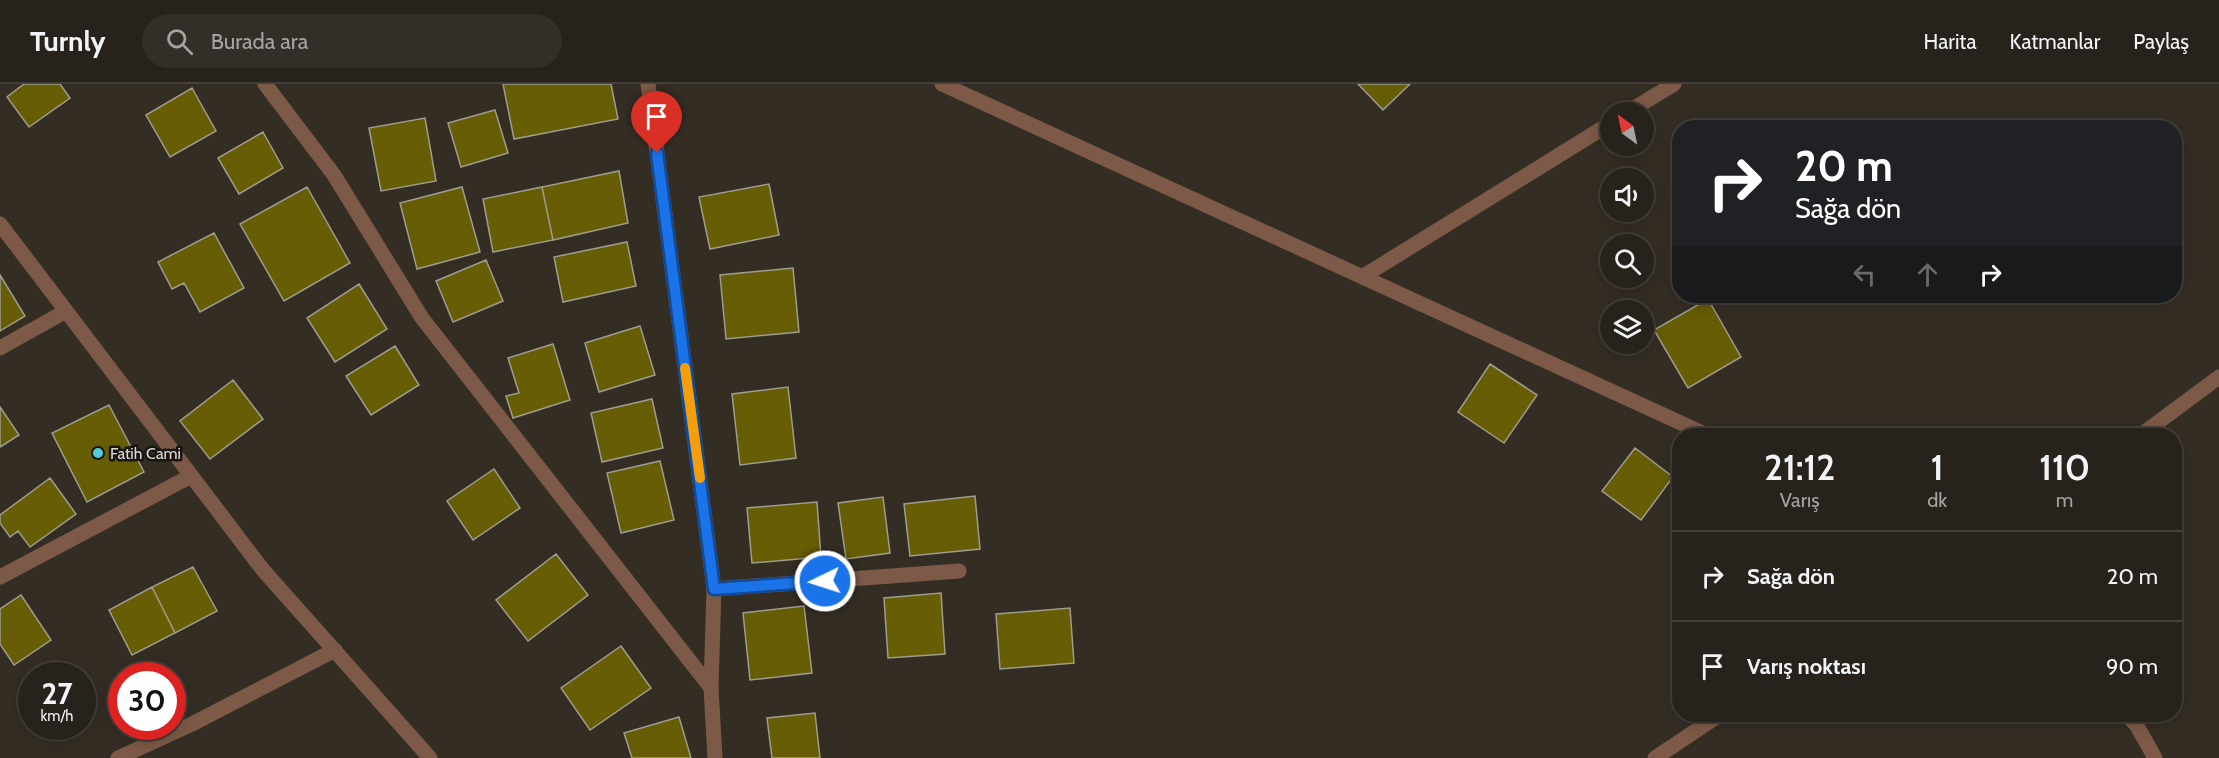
<!DOCTYPE html>
<html lang="tr">
<head>
<meta charset="utf-8">
<style>
  :root { --surface:#27221b; --page:#332f28; --text:#f1f3f6; --muted:#a4a4a3; --line:#433f3a }
  body { margin:0; font-family:Cabin,sans-serif; background:var(--page); color:var(--text); height:100vh; display:flex; flex-direction:column; font-size:22px; white-space:nowrap }
  * { box-sizing:border-box; margin:0 }
  p { font-size:20px; color:var(--muted) }
  .icon { flex:none; width:33px; height:33px; fill:none; stroke:currentColor; stroke-width:2; stroke-linecap:round; stroke-linejoin:round }
  .map { position:relative; flex:1; overflow:hidden }
  .sheet { position:absolute; left:1672px; top:344px; width:510px; height:294px; display:flex; flex-direction:column; background:var(--surface); border-radius:24px; box-shadow:0 3px 15px #0003,0 0 0 2px var(--line) }
  .sheet>* { flex:none }
  .hud { position:absolute; left:1672px; top:36px; width:510px; height:183px; border-radius:24px; box-shadow:0 3px 15px #0003,0 0 0 2px var(--line); background:#202124; color:#fff; overflow:hidden }
  .needle { width:39px; rotate:327deg }
  .tools { position:absolute; left:1600px; top:18px; display:grid; gap:12px }
  .tools a { display:grid; place-items:center; width:54px; height:54px; border-radius:50%; background:var(--surface); box-shadow:0 3px 15px #0003,0 0 0 2px var(--line); font-size:30px }
  .speed { position:absolute; left:18px; top:578px; display:flex; gap:12px; font-size:30px; font-weight:700; text-align:center }
  .speed>* { display:grid; place-content:center; width:78px; height:78px; border-radius:50%; background:var(--surface); box-shadow:0 3px 15px #0003,0 0 0 2px var(--line); line-height:1 }
  .speed small { font-size:15px; font-weight:400 }
  .speed .limit { border:9px solid #d22; background:#fff; color:#111 }
  .pin { position:absolute; display:grid; place-items:center; width:51px; height:51px; color:#fff; margin:-62px -26px; border-radius:50% 50% 50% 0; rotate:-45deg; box-shadow:0 0 6px #0007 }
  .pin .icon { rotate:45deg }
  .me { position:absolute; width:66px; margin:-33px; rotate:266deg; stroke-linejoin:round; filter:drop-shadow(0 0 4px #0008) }
  .turn { display:flex; align-items:center; gap:21px; height:126px; padding:0 24px; font-size:27px }
  .turn .icon { width:78px; height:78px; stroke-width:2.5 }
  .turn b { display:block; font-size:42px; line-height:51px }
  .lanes { display:flex; align-items:center; height:57px; padding:0 24px; background:#0003; justify-content:center; gap:30px; direction:ltr }
  .lanes .off { opacity:.35 }
  .eta { display:flex; justify-content:space-evenly; align-items:center; height:102px; text-align:center }
  .eta b { font-size:36px; font-weight:600; line-height:42px }
  ul { padding:0; list-style:none }
  li { display:flex; align-items:center; gap:18px; height:90px; padding:0 24px; border-top:2px solid var(--line) }
  li div { flex:1 }
  li b { display:block; font-size:22px }
  li em { font-style:normal }
  header { display:flex; align-items:center; gap:36px; box-sizing:border-box; height:84px; padding:0 30px; background:var(--surface); border-bottom:2px solid var(--line) }
  header strong { font-size:28px }
  nav { display:flex; gap:33px; margin-inline-start:auto; font-size:21px }
  .search { width:420px; height:54px; background:var(--page); display:flex; align-items:center; gap:15px; box-sizing:border-box; padding:0 21px; border-radius:33px; color:var(--muted); font-size:22px }
  .map>svg:first-child { display:block }
</style>
</head>
<body>
<header>
<strong>Turnly</strong>
<div class="search"><svg class="icon" aria-label="search" viewBox="0 0 24 24"><circle cx="10" cy="10" r="6"/><path d="M15 15l6 6"/></svg>Burada ara</div>
<nav><a>Harita</a><a>Katmanlar</a><a>Paylaş</a></nav>
</header>
<div class="map">
<svg width="2219" height="674" viewBox="0 0 2219 674">
  <rect width="100%" height="100%" fill="#342d24"/>
  <path fill="#665d04" stroke="#9e9d90" stroke-width="1.5" d="M60,0L70,14L29,43L7,13L24,0Z
    M503,0H611L618,35L514,55Z
    M1358,0H1410L1383,26Z
    M192,4L216,47L170,73L146,31Z
    M495,26L508,69L461,83L448,39Z
    M425,34L436,97L381,107L369,44Z
    M263,48L283,84L239,110L218,74Z
    M619,87L628,139L553,156L542,103Z
    M769,100L779,151L710,165L699,113Z
    M307,103L350,179L284,217L240,140Z
    M462,103L480,168L417,185L400,119Z
    M542,103L553,156L493,168L483,115Z
    M214,149L244,204L200,228L184,199L172,205L158,178Z
    M627,158L636,202L563,218L554,173Z
    M486,176L503,217L453,238L436,197Z
    M793,184L799,248L726,255L720,191Z
    M0,191L25,232L0,247Z
    M359,200L387,245L335,278L307,234Z
    M1708,215L1741,273L1688,304L1654,246Z
    M640,242L655,291L599,308L585,259Z
    M553,260L570,316L513,334L506,312L519,309L508,274Z
    M395,262L419,301L371,331L346,292Z
    M1490,280L1537,311L1504,359L1458,328Z
    M233,296L263,335L210,375L180,337Z
    M788,303L796,374L740,381L732,310Z
    M652,315L663,364L602,378L591,329Z
    M109,321L144,388L87,418L52,349Z
    M0,323L19,351L0,363Z
    M1635,364L1673,393L1641,436L1602,407Z
    M660,377L674,436L621,449L607,389Z
    M494,385L520,424L473,456L447,417Z
    M50,394L76,430L30,463L18,447L10,453L0,439V431Z
    M975,412L980,465L910,472L904,420Z
    M883,413L890,469L846,475L838,419Z
    M817,418L821,473L752,479L747,424Z
    M556,470L588,511L528,557L496,516Z
    M193,483L217,527L175,549L152,503Z
    M152,503L175,549L132,571L109,526Z
    M941,509L945,570L888,574L884,514Z
    M21,511L51,556L14,581L0,560V525Z
    M804,522L812,589L750,596L743,529Z
    M1070,524L1074,579L1000,585L996,530Z
    M621,562L651,604L590,646L561,604Z
    M815,629L820,674H772L767,634Z
    M679,633L691,674H632L624,649Z"/>
  <g fill="none" stroke-linecap="round" stroke-linejoin="round">
    <path stroke="#7d5a47" stroke-width="15" d="M265,0L334,91L422,234L711,604
      M1628,28L1674,0
      M0,140L263,486L430,674
      M1362,193L1611,39
      M0,264L66,227
      M2141,351L2219,293
      M0,493L191,392
      M714,505L959,487
      M118,674L192,640L335,566
      M1655,674L1721,630"/>
    <path stroke="#7d5a47" stroke-width="15" d="M648,0L714,505L711,604L715,674
      M942,0L1707,351
      M2126,630L2137,642L2155,674"/>
  </g>
  <g fill="none" stroke-linecap="round" stroke-linejoin="round">
    <g stroke="#114b97" stroke-width="15">
      <path id="route" d="M657,69L714,505L825,497"/>
    </g>
    <use href="#route" stroke="#1a73e8" stroke-width="10"/>
    <path stroke="#f59e0b" stroke-width="10" d="M685,284L700,394"/>
  </g>
  <circle fill="#54cade" stroke="#191612" stroke-width="2" cx="98" cy="369" r="6"/>
  <g text-anchor="middle" dominant-baseline="central" stroke-width="5" stroke-linejoin="round" paint-order="stroke">
    <g font-size="16" fill="#dfdad4" stroke="#191612" text-anchor="start">
      <text x="110" y="369">Fatih Cami</text>
    </g>
  </g>
</svg>
<div class="tools">
<a><svg class="needle" viewBox="-14 -14 28 28"><path d="M0-13l5 13h-10z" fill="#e53935"/><path d="M0 13l5-13h-10z" fill="#a4a4a3"/></svg></a>
<a><svg class="icon" aria-label="sound" viewBox="0 0 24 24"><path d="M4 9h4l5-4v14l-5-4H4zM17 9q2 3 0 6"/></svg></a>
<a><svg class="icon" aria-label="search" viewBox="0 0 24 24"><circle cx="10" cy="10" r="6"/><path d="M15 15l6 6"/></svg></a>
<a><svg class="icon" aria-label="layers" viewBox="0 0 24 24"><path d="M12 4l9 5-9 5-9-5zM3 14l9 5 9-5"/></svg></a>
</div>
<div class="speed"><div>27<small>km/h</small></div><div class="limit">30</div></div>
<div class="pin" style="left:657px;top:69px;background:#d93025"><svg class="icon" aria-label="arrive" viewBox="0 0 24 24"><path d="M6 21V4h12l-3 4 3 4H6"/></svg></div>
<svg class="me" style="left:825px;top:497px" viewBox="-20 -20 40 40"><circle r="17" fill="#1a73e8" stroke="#fff" stroke-width="3"/><path d="M0-11L8 9 0 5-8 9z" fill="#fff"/></svg>
<div class="hud">
<div class="turn"><svg class="icon" aria-label="right" viewBox="0 0 24 24"><path d="M7 20v-9h11M14 6l5 5-5 5"/></svg><div><b>20 m</b>Sağa dön</div></div>
<div class="lanes"><svg class="icon off" aria-label="left" viewBox="0 0 24 24"><path d="M17 20v-9H6M10 6l-5 5 5 5"/></svg><svg class="icon off" aria-label="ahead" viewBox="0 0 24 24"><path d="M12 20V5M6 11l6-6 6 6"/></svg><svg class="icon" aria-label="right" viewBox="0 0 24 24"><path d="M7 20v-9h11M14 6l5 5-5 5"/></svg></div>
</div>
<section class="sheet">
<div class="eta">
<div><b>21:12</b><p>Varış</p></div>
<div><b>1</b><p>dk</p></div>
<div><b>110</b><p>m</p></div>
</div>
<ul>
<li><svg class="icon" aria-label="right" viewBox="0 0 24 24"><path d="M7 20v-9h11M14 6l5 5-5 5"/></svg><div><b>Sağa dön</b></div><em>20 m</em></li>
<li><svg class="icon" aria-label="arrive" viewBox="0 0 24 24"><path d="M6 21V4h12l-3 4 3 4H6"/></svg><div><b>Varış noktası</b></div><em>90 m</em></li>
</ul>
</section>
</div>
</body>
</html>
